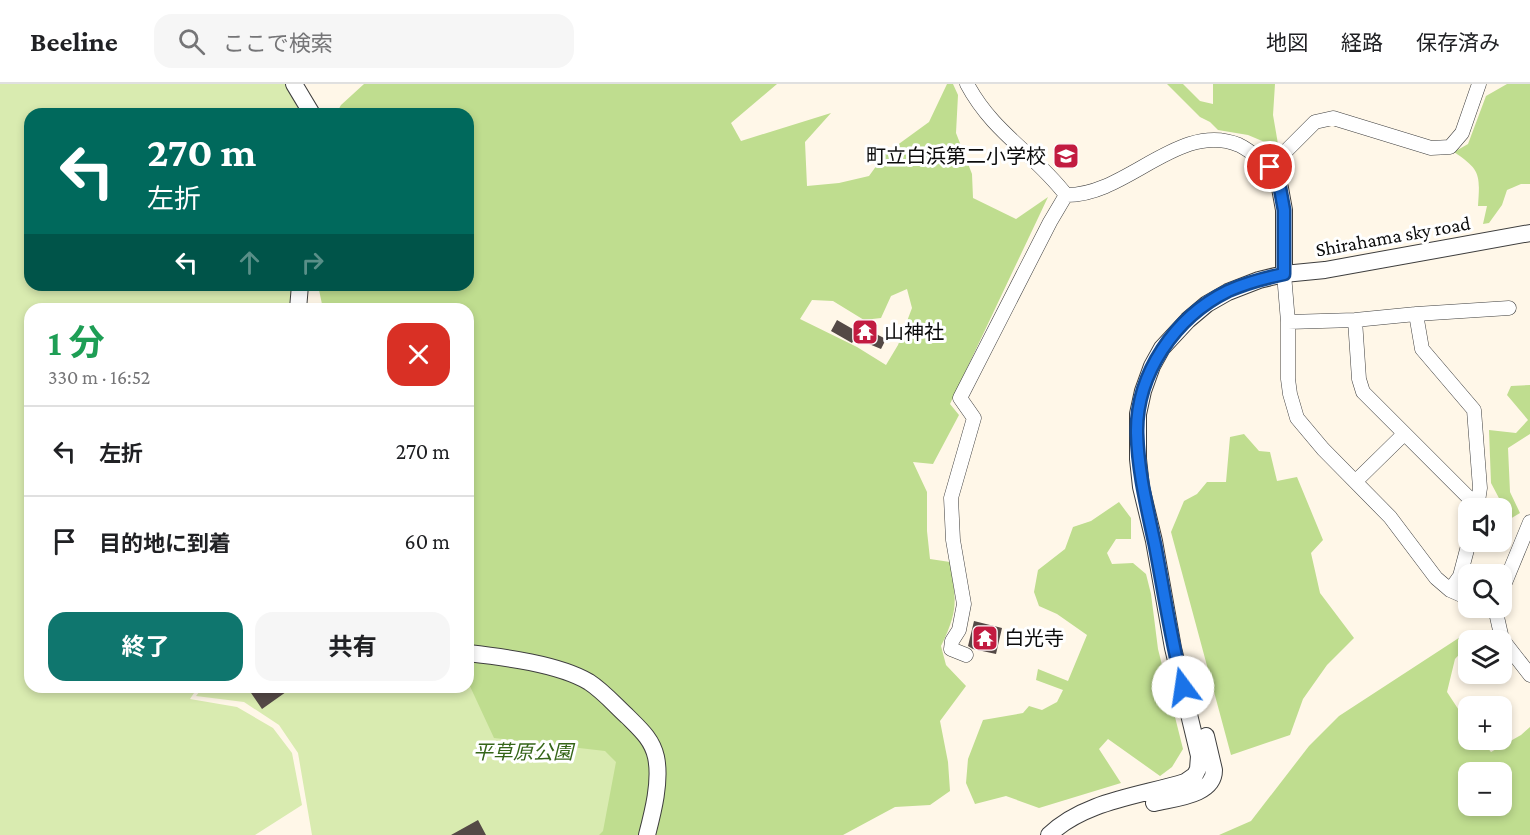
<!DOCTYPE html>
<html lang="ja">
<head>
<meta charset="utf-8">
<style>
  :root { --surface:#fff; --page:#f6f6f6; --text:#202124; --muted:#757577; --line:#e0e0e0; --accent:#0f766e }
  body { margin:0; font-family:"Crimson Pro","Noto Sans JP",serif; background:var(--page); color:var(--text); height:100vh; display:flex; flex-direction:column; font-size:22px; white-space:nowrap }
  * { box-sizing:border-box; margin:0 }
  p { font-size:20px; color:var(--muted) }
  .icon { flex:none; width:33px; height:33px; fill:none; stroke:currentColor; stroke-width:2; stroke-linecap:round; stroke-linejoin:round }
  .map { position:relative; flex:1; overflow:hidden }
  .details { position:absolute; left:24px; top:219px; width:450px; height:390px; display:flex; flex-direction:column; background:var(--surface); border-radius:18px; box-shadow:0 3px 9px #0003 }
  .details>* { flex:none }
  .hud { position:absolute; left:24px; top:24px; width:450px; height:183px; border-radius:18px; box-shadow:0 3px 9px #0003; background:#00695c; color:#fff; overflow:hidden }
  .fabs { position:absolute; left:1458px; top:414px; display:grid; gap:12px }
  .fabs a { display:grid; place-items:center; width:54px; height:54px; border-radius:12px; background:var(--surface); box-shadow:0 3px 9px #0003; font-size:30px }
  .pin { position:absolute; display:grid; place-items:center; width:51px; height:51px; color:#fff; margin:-26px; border:3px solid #fff; border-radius:50%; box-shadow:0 2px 6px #0007 }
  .me { position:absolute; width:66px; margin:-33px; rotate:346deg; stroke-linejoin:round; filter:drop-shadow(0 0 4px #0008) }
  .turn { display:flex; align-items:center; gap:21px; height:126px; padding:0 24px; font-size:27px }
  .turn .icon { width:78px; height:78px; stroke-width:2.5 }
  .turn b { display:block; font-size:42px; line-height:51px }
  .lanes { display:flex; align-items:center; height:57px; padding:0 24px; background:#0003; justify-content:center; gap:30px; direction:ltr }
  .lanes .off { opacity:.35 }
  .round { display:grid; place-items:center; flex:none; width:63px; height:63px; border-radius:18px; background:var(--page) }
  .head { display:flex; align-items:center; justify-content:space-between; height:102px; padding:0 24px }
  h1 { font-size:36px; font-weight:700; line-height:45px; color:#1e9e55 }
  .cta { display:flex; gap:12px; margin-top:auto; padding:12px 24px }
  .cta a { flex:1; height:69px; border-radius:18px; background:var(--accent); color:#fff; font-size:24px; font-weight:700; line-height:69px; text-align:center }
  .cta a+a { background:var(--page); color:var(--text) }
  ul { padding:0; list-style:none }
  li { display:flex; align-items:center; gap:18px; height:90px; padding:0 24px; border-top:2px solid var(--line) }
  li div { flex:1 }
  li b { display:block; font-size:22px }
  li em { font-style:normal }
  header { display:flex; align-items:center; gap:36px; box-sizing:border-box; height:84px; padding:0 30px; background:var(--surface); border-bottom:2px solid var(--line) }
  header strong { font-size:28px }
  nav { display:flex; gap:33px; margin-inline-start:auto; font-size:21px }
  .search { width:420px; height:54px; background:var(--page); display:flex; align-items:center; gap:15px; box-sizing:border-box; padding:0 21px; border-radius:18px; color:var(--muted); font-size:22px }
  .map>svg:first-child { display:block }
</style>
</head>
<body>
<header>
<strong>Beeline</strong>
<div class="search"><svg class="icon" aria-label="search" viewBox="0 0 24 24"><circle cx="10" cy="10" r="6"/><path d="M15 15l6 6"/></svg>ここで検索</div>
<nav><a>地図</a><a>経路</a><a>保存済み</a></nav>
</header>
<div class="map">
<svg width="1530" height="751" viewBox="0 0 1530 751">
  <rect width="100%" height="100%" fill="#fff7e8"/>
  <path fill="#d9ebb0" d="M0,0H288L304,30H30V201H294L293,225H30V603H198L190,615L237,623L273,644L292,669L302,721L255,751H0Z
    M468,576L638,650L636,751H312L298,669L279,641L244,618L196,612L203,603H468Z"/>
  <path fill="#bfdd8f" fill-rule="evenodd" d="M364,0H777L731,39L741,57L831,29L805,58L807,102L839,99L869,92L885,70L929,38L947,0H953L958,11L956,49L972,90L973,114L1016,135L1048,113L950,320L959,331L933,380L913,378L927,408V447L930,475L950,478C956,517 959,525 941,562L946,581L966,602L940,637L948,678L950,707L930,721L895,723L843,751H599L603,747L616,678L605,667L494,654L468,598V225H323L318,201H468V30H336L341,21ZM907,205L912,224L898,261L886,281L857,263L800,235L812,216L833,217L864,236L881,234L891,212Z
    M1167,0H1183L1200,17L1213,20V0H1275L1273,31L1278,60L1267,59L1248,51L1218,46L1210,38L1200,33Z
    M1507,0H1530V100H1521L1507,106L1502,121L1489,139L1483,140L1487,122H1478C1480,91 1481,86 1454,68L1468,60L1486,12Z
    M1530,301V350L1508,364L1510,408L1520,429L1510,435L1491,399L1489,346L1516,349L1528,336L1507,311L1511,302Z
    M1244,350L1259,367L1270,368L1277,397L1297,393L1323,456L1311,469L1320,509L1354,554L1327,581L1303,615L1290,651L1231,671L1171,448L1184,417L1197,410L1207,398H1226L1230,353Z
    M1119,418L1131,434V455H1116L1107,469L1112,480L1133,479L1146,490L1151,510L1158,565L1183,665L1172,683L1160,692L1108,655L1099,665L1121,699L1039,724L1006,712L975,720L966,699L968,675L983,636L1023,629L1029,622L1042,626L1057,618L1063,606L1036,596L1038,585L1068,597L1087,551L1057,530L1039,522L1034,508L1038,486L1065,465L1073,443L1091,437Z
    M1471,546L1485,554L1484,556H1468V561L1455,575L1447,608L1468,640V656H1481L1491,668L1521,651L1530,643V751H1219L1251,737L1309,662L1339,632ZM1502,688V722H1468V688Z"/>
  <path fill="#544946" d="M837,236L858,248L852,259L831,247Z
    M874,249L886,255L881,265L869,260Z
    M974,537L1002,544L996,570L973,565L968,562Z
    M247,603H293L262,625Z
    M478,736L486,751H451Z"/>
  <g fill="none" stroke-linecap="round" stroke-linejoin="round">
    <g stroke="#3e3e3e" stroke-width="15">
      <path id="minor" d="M967,0C993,49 1034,69 1066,111C1127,112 1179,36 1239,61C1250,66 1260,76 1270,83L1315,38L1333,34L1431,64L1450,63L1462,49L1479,0
        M1284,190L1288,238V295L1290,310L1297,334L1323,365L1390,433L1436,494L1450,506L1468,514
        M1355,236L1359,295L1363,308L1478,423
        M1288,238L1355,236L1416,230
        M1356,397L1404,350
        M1477,424L1480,404L1474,326L1422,265L1416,230L1509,224
        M1450,506L1460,492L1469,458
        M1502,506L1530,438
        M1495,524L1502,555L1530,591
        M966,571L951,565L952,557L959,546L964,520L953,456L951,414L974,334L960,314L1050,138L1066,111"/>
    </g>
    <g stroke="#3e3e3e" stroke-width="18">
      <path id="tertiary" d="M294,0L312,30
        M1270,83L1280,104L1284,126V190
        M298,225L300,201
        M468,569C503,573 559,580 589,598C603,607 615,621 627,632C640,645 652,655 656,673C661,697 653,728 647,751
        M1154,719C1173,714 1214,712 1214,686L1206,652
        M1049,751C1084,717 1140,712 1185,698L1195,691L1198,685L1199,672L1173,564L1154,457L1141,403L1138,375V330L1143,307L1152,282L1162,264L1188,236L1207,220L1228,208L1259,196L1284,190L1325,186L1530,149"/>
    </g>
    <use href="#minor" stroke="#fff" stroke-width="14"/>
    <use href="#tertiary" stroke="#fff" stroke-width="16"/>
  </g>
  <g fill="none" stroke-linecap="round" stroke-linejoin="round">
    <g stroke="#114b97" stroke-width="15">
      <path id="route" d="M1183,603C1171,556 1164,508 1155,461C1147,423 1138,388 1137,349C1136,290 1175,233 1228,207C1246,199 1265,194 1284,190V126L1280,104L1270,83"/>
    </g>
    <use href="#route" stroke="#1a73e8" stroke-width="10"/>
  </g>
  <defs>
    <g id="school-square" transform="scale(1.35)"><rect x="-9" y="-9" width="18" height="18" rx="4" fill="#c21b40" stroke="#fff"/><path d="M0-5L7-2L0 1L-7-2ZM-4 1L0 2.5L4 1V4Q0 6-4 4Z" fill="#fff"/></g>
    <g id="temple-square" transform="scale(1.35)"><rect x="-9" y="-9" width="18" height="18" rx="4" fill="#c21b40" stroke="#fff"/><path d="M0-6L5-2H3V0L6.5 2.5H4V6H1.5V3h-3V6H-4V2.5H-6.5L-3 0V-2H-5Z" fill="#fff"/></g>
  </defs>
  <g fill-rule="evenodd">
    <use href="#school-square" x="1066" y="72"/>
    <use href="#temple-square" x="865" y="248"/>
    <use href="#temple-square" x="985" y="554"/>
  </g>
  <g text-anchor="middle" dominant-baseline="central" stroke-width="6" stroke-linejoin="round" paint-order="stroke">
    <g font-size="20" fill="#0b0b0b" stroke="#fff" text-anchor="start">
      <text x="1046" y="72" text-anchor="end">町立白浜第二小学校</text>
      <text x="884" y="248">山神社</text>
      <text x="1004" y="554">白光寺</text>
    </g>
    <g font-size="20" fill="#0b0b0b" stroke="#fff">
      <text transform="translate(1393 152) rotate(-10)">Shirahama sky road</text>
    </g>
    <g font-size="20" font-style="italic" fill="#356518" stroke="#fff">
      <text x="523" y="668">平草原公園</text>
    </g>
  </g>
</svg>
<div class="fabs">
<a><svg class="icon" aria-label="sound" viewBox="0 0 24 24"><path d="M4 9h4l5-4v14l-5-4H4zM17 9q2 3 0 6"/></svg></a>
<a><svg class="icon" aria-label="search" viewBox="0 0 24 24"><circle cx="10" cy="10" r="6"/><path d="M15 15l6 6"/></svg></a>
<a><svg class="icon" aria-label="layers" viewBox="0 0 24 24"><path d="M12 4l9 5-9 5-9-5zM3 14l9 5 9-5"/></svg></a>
<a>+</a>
<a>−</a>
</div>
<div class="pin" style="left:1270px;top:83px;background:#d93025"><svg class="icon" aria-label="arrive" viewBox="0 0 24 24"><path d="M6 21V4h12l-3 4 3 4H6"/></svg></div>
<svg class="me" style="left:1183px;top:603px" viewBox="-20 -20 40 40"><circle r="19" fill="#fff"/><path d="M0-13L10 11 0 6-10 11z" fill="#1a73e8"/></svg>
<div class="hud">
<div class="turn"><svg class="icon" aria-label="left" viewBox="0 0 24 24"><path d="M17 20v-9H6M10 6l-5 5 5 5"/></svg><div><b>270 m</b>左折</div></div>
<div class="lanes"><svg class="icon" aria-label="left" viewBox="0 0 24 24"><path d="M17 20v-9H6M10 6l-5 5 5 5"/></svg><svg class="icon off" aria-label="ahead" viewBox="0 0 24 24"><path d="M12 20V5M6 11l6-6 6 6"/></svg><svg class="icon off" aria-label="right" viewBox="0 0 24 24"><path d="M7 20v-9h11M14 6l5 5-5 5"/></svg></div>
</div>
<section class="details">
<div class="head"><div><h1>1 分</h1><p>330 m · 16:52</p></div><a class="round" style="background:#d93025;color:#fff"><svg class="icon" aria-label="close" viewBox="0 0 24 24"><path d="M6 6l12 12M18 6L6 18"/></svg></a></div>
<ul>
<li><svg class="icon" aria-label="left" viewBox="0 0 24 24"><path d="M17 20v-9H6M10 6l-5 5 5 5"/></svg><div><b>左折</b></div><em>270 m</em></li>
<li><svg class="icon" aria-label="arrive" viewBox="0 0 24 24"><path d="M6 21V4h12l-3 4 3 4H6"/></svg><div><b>目的地に到着</b></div><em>60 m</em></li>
</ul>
<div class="cta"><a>終了</a><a>共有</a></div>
</section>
</div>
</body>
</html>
